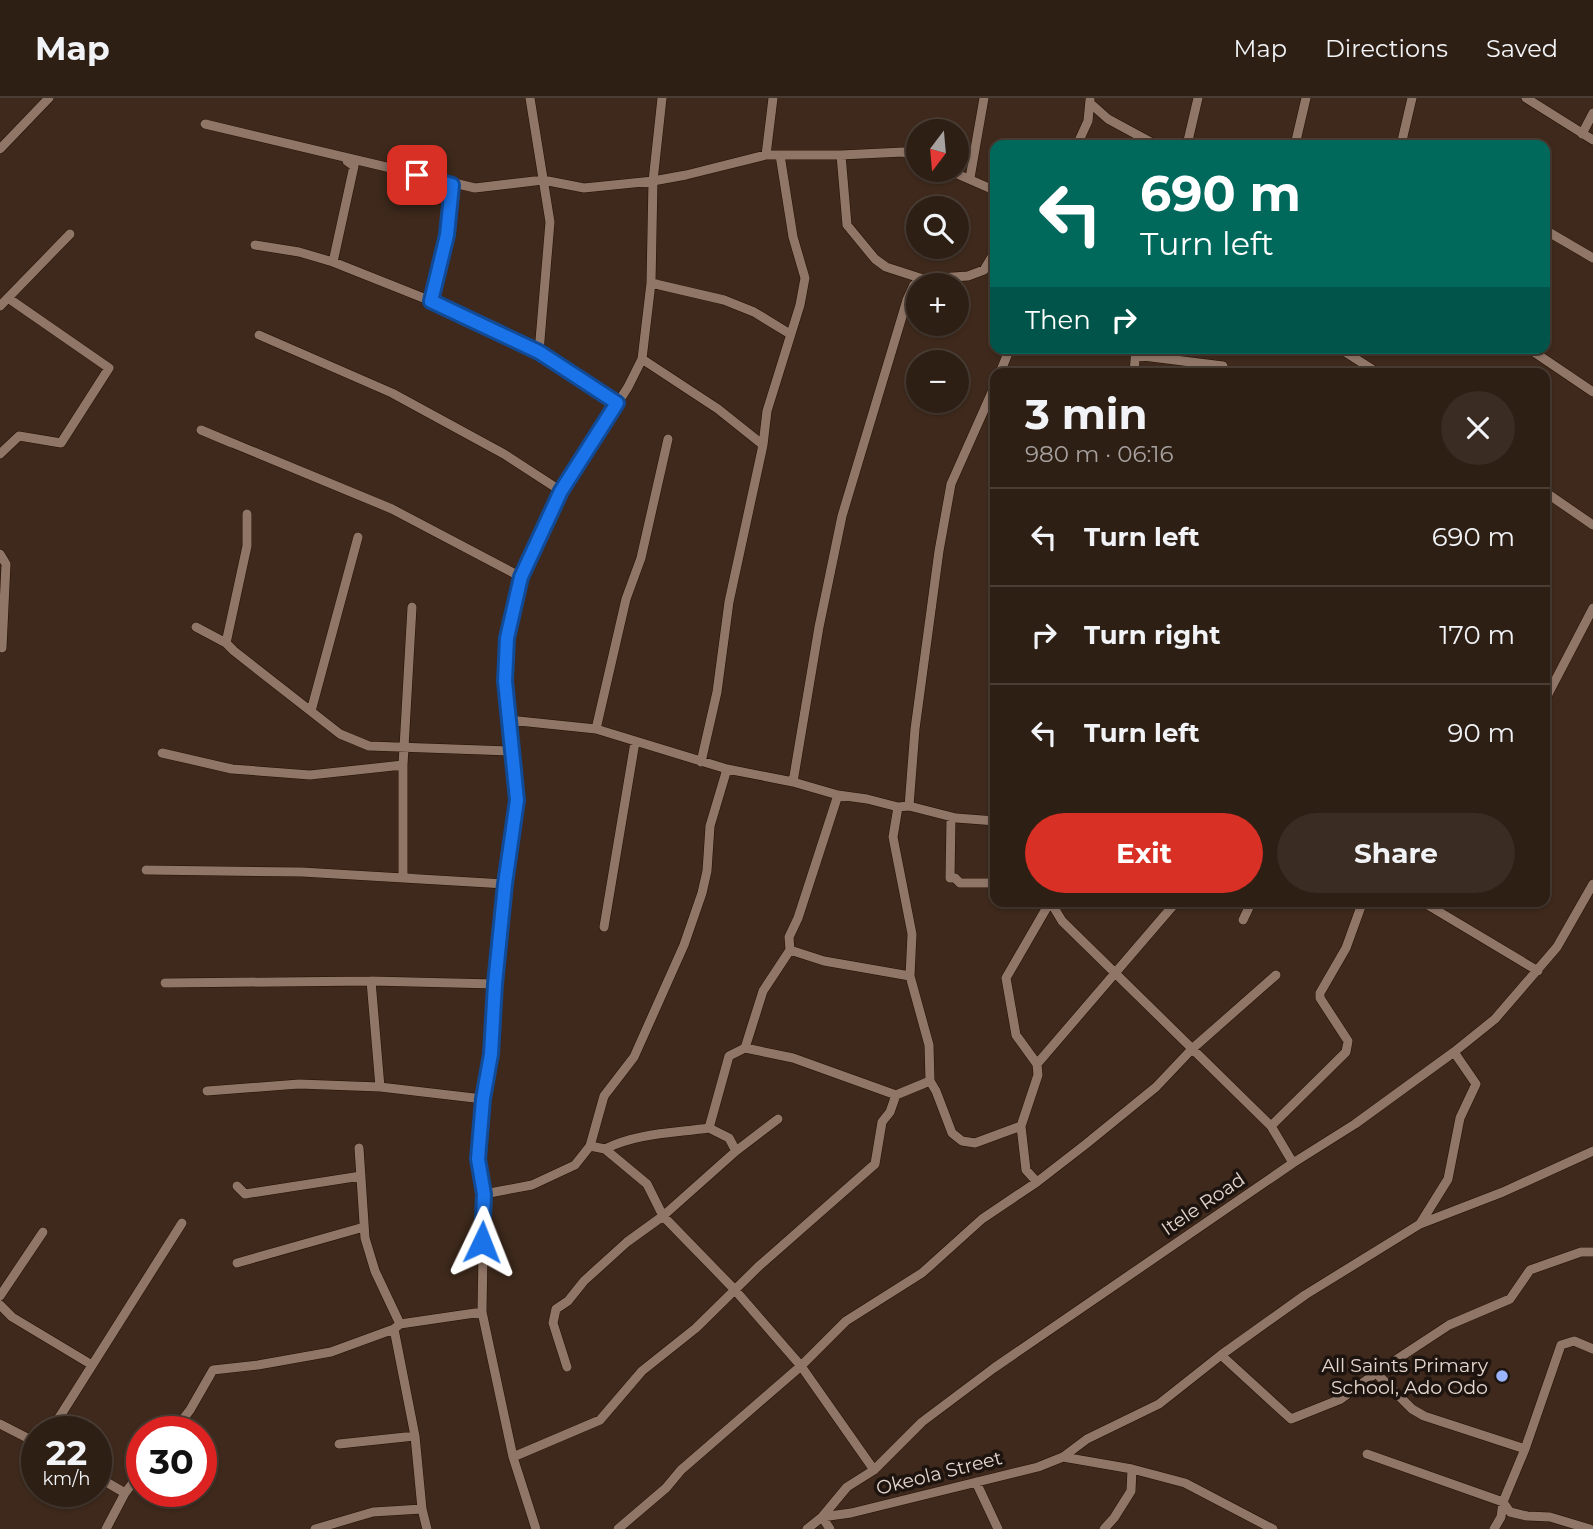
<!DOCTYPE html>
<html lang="en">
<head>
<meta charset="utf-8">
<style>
  :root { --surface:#2e1f15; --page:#3a2c22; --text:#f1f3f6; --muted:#a7a2a0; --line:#493d34; --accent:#d93025 }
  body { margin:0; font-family:Montserrat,sans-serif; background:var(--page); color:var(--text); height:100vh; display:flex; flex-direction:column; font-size:26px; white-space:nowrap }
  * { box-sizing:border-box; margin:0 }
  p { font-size:23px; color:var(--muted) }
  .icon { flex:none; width:38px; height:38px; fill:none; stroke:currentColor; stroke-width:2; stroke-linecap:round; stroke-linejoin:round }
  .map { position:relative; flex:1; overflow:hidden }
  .panel { position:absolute; left:990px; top:270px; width:560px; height:539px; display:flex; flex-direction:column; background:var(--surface); border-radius:14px; box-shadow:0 2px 5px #0004,0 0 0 2px var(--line) }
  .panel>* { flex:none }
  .top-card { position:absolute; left:990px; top:42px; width:560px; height:214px; border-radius:14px; box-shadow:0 2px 5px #0004,0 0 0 2px var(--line); background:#00695c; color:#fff; overflow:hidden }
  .needle { width:46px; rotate:196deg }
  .controls { position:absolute; left:906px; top:21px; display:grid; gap:14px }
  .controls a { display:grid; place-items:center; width:63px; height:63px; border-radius:50%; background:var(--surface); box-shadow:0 2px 5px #0004,0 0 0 2px var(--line); font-size:35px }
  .speed { position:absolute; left:21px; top:1318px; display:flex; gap:14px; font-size:35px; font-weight:700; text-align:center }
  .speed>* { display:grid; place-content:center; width:91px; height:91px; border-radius:50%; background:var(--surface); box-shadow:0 2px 5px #0004,0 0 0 2px var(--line); line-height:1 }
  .speed small { font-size:18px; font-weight:400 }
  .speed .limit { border:10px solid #d22; background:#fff; color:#111 }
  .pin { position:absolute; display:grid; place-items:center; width:60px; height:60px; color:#fff; margin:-30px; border-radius:14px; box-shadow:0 4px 10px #0006 }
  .me { position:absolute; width:77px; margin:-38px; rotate:2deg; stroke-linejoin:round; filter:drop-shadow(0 0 5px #0008) }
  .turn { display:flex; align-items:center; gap:24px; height:147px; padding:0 35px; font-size:32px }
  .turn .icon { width:91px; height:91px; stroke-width:2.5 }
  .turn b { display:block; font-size:49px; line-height:60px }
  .then { display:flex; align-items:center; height:66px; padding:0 35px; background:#0003; gap:14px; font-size:26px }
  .round { display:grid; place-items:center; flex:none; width:74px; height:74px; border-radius:37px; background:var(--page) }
  .head { display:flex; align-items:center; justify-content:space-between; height:119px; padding:0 35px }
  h1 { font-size:42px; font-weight:700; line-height:52px }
  .primary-button { display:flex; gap:14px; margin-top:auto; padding:14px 35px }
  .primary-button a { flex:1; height:80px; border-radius:42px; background:var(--accent); color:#fff; font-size:28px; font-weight:700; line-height:80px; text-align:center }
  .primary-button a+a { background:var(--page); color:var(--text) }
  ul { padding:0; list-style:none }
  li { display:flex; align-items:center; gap:21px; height:98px; padding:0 35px; border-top:2px solid var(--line) }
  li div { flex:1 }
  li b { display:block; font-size:26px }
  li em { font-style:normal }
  header { display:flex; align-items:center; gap:42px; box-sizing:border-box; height:98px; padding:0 35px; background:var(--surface); border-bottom:2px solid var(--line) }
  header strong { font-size:33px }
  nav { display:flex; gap:38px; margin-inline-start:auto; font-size:24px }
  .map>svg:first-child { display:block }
</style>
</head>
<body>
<header>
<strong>Map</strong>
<nav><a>Map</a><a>Directions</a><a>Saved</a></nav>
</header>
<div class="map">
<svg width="1593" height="1431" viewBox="0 0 1593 1431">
  <rect width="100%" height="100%" fill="#3e291c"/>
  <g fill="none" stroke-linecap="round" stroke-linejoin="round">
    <g stroke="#241105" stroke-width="10">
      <path id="minor" d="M530,0L550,124L539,254
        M1526,0L1593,42
        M1090,5L1108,21L1156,47
        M205,26L475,90L543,82L584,90L653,83L686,77L766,57H841L903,54L919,60
        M1582,36L1593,15
        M1077,47L1088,23L1090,2
        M1187,47L1198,0
        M1295,47L1306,0
        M1401,47L1412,0
        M0,51L49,0
        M766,57L773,0
        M841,57L847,127L875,161L886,169L923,181L968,178L984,172L996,152
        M948,72L996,93
        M970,80L984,0
        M1545,132L1593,160
        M255,147L299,154L333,164L431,203L539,254L617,305
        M333,164L354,68L347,63
        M651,185L724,202L754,214L790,236
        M431,203C442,166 452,126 452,87L446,85
        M0,208L70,136
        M259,237L392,295L504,356L561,393
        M1339,250L1378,275
        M1528,250L1593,294
        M1135,257L1223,268
        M642,261L718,311L763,347
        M1000,275L1010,250
        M1134,275L1136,250
        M232,345L201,332L392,411L521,479
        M0,356L19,338L61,345L109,270L8,200
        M1545,394L1593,427
        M247,416V448L226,545L234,553L340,636L369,648L512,653
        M0,456L6,466L2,550
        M196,529L226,545
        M1545,602L1593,510
        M311,613L358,439
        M509,622L596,631L727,671L793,684L838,697L867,701L898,709L909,708L956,720L996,723
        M596,631L626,501L641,460L668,341
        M162,655L232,671L310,677L403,667L412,509
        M701,664L717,594L729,504L763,347L767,313L800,207L805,180L793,139L780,57
        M793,684L819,529L842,418L907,202L914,187L923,181
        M909,708L915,631L939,453L951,386L996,285
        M898,709L893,739L912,836L910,878L929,947L930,983L936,993L952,1035L962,1043L975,1045L1021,1028
        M956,720H951L950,780H955L960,785H996
        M146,772L302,774L505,786
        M403,780V667
        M1050,803L1062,823L1271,1028L1293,1065
        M1421,803L1538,873
        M1243,822L1252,803
        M604,829L635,644
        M790,852L824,863L910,878
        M371,883L380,989
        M165,885L371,883L495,886
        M745,950L793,960L896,997L930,983
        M1037,966L1016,937L1006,880L1050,804
        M207,993L299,986L380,989L483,1001
        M1271,1028L1346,954L1348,943L1320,900V895L1346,850L1363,803
        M709,1030L729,1040L736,1053
        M590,1048L605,1051L647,1086L663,1118L735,1192L801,1268L874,1372
        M359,1050L365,1140L375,1173L400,1226
        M605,1051C636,1035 674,1035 709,1030L729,958L745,950L763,893L790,852L789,839L798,820L838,697
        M1037,1084L1026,1072L1021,1028L1038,977L1037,966L1177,803
        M237,1088L245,1096L361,1078
        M484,1096L532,1087L575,1067L590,1048L604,998L634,959L684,847L702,795L707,773L710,728L727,671
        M1420,1126L1503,1094L1593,1053
        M237,1165L364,1129
        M0,1198L43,1134
        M0,1207L12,1219L92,1267
        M394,1231L415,1338L422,1411L427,1431
        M1221,1257L1305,1197L1420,1126L1448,1081L1460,1020L1476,986L1454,954
        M567,1269L553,1225L556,1211L568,1203L584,1183L627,1144L663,1118L736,1053L778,1021
        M1376,1275L1412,1311L1424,1318L1525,1351L1503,1404L1501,1419L1494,1431
        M0,1326L37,1345
        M50,1334L182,1125
        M173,1334L190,1312L213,1272L258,1267L331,1254L394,1231L400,1226L482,1214
        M339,1346L415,1338
        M1525,1351L1561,1247L1574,1243L1593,1251
        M1367,1356L1503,1404L1510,1414L1527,1418L1550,1419L1590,1431
        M513,1359L600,1322L642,1273L696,1230L758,1169L875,1066L882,1024L890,1014L896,997
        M1063,1359L1132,1371L1185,1385L1273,1431
        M96,1378L125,1395
        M976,1384L998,1431
        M106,1431L125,1395L142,1373
        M315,1431L373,1414L422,1411
        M536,1431L513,1359L482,1214L484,1096L478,1061L483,1001L491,956L495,886L505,786L517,702L505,582L507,540L521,479L561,393L628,289L642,261L651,185L653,83L662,0
        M618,1431L666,1390L681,1372L801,1268L846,1223L922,1175L982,1121L1037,1084L1086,1046L1156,989L1192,951L1276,877
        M807,1431L822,1419L847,1389L874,1372L922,1324L994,1270L1293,1065L1355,1026L1454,954L1495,921L1557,849L1593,786
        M830,1431L822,1419L851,1415L1038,1369L1063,1359L1087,1341L1159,1306L1221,1257L1291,1321L1341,1301L1376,1275L1449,1227L1510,1201L1530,1172L1581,1154H1593
        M1104,1431L1114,1420L1131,1393L1132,1371"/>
    </g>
    <use href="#minor" stroke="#907667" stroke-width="9"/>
  </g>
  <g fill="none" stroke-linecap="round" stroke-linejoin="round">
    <g stroke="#114b97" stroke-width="18">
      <path id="route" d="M417,77L452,87L447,137L431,203L539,254L617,305L561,393L521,479L507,540L505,583L517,702L505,786L495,886L491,956L483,1001L478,1061L484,1096L482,1144"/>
    </g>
    <use href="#route" stroke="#1a73e8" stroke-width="12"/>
  </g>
  <circle fill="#9ab5fd" stroke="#1e140f" stroke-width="2.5" cx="1502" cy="1278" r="7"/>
  <g text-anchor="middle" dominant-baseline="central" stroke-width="7" stroke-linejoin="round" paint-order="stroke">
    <g font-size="19" fill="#e5d7ce" stroke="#1e140f">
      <text transform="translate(1203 1106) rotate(-34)">Itele Road</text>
      <text transform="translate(939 1375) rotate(-14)">Okeola Street</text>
    </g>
    <g font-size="19" fill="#e5d7ce" stroke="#1e140f" text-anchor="end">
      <text x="1488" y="1267">All Saints Primary<tspan x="1488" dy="22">School, Ado Odo</tspan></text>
    </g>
  </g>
</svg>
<div class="controls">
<a><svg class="needle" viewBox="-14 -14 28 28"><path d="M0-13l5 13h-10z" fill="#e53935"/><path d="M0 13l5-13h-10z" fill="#a7a2a0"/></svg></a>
<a><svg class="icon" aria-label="search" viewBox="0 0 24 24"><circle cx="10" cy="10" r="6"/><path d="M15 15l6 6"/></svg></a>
<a>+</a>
<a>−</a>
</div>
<div class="speed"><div>22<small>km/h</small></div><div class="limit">30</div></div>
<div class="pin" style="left:417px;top:77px;background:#d93025"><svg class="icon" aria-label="arrive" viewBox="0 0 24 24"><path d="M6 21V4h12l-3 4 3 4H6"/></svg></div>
<svg class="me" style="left:482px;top:1144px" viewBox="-20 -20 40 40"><path d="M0-17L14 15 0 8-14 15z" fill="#1a73e8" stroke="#fff" stroke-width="4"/></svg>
<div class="top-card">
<div class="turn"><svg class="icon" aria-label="left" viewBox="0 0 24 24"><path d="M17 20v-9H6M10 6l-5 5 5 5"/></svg><div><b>690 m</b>Turn left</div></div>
<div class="then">Then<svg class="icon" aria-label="right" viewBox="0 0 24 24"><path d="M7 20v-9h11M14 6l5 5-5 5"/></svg></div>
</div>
<section class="panel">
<div class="head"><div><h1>3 min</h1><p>980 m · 06:16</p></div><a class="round"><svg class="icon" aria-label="close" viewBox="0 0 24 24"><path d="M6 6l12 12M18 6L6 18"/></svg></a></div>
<ul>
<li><svg class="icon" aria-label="left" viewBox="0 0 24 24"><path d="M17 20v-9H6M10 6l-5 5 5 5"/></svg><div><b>Turn left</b></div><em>690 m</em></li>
<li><svg class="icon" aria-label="right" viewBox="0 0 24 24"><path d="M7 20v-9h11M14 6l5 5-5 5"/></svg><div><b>Turn right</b></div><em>170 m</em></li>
<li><svg class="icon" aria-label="left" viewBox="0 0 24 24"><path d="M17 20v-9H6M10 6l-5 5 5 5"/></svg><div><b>Turn left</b></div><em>90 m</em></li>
</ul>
<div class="primary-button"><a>Exit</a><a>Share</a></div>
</section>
</div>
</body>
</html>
